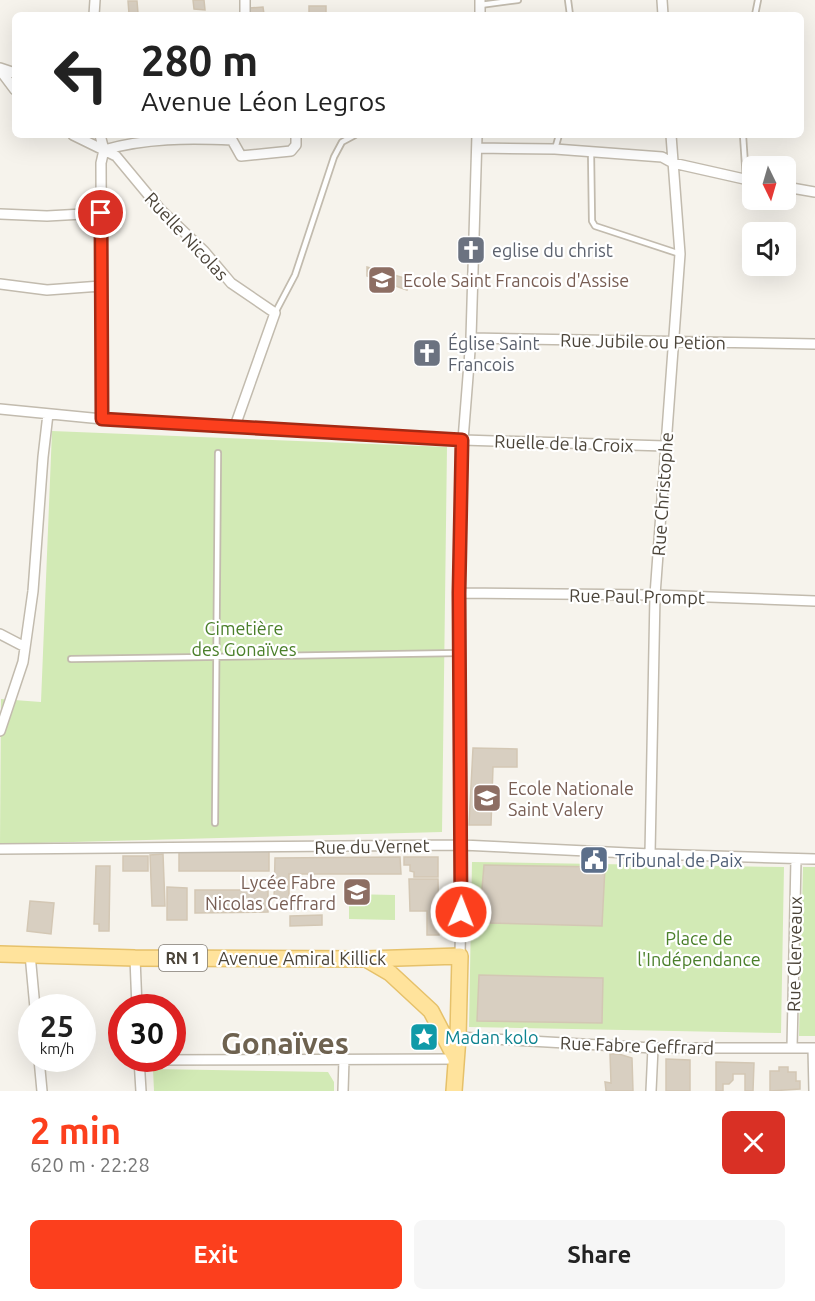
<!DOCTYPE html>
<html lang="en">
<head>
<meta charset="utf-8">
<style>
  :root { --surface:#fff; --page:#f6f6f6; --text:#222; --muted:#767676; --accent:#fc3f1d }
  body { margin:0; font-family:Ubuntu,sans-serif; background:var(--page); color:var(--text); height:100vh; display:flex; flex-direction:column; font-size:22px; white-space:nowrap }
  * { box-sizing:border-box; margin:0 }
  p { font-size:20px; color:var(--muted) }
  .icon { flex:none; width:33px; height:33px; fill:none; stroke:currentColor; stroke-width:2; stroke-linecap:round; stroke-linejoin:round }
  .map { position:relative; height:1091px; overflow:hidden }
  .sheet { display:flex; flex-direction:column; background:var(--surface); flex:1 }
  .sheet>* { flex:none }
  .top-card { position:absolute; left:12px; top:12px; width:792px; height:126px; border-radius:9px; box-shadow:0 6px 24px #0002; background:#fff; color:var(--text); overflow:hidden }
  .needle { width:39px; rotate:175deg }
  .buttons { position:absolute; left:742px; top:156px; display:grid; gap:12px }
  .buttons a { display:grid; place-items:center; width:54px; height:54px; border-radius:9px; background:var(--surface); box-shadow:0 6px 24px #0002; font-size:30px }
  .speed { position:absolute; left:18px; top:994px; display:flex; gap:12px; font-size:30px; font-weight:700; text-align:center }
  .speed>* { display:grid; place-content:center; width:78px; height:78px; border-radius:50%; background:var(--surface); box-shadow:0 6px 24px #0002; line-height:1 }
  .speed small { font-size:15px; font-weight:400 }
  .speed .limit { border:9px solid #d22; background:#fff; color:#111 }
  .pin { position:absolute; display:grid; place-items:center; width:51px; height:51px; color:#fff; margin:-26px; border:3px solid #fff; border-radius:50%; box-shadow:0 2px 6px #0007 }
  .me { position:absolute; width:66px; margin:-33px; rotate:1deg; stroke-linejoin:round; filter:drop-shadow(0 0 4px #0008) }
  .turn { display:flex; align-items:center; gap:21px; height:126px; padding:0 30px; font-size:27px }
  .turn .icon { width:78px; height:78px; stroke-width:2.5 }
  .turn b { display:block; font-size:42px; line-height:51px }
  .round { display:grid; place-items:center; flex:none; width:63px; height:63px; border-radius:9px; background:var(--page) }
  .summary { display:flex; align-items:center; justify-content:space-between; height:102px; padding:0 30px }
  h1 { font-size:36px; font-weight:700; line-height:45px; color:var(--accent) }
  .cta { display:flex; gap:12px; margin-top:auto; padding:12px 30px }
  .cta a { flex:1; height:69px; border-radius:9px; background:var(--accent); color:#fff; font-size:24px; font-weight:700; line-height:69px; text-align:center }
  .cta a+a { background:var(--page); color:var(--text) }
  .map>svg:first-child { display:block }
</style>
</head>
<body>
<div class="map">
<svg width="815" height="1091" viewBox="0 0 815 1091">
  <rect width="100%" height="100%" fill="#f6f3ec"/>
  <path fill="#d2eab5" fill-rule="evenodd" d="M52,431L447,447L442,832L0,844L1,699L41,702Z
    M472,862L784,867L781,1033L469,1027ZM484,866L605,867L602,926L487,923L480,913ZM479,975L603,978L601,1023L478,1021Z
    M803,867H815V1036H799Z
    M349,894L395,895V920L349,919Z
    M153,1069L328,1072L334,1082V1091H154Z"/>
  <path fill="#d8cfc1" stroke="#d3c7b4" stroke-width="1.5" d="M193,0H204L205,10L194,9Z
    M128,1H137L138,13L129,14Z
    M309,6H326V13L309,14Z
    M263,7L264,14L250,15L249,8Z
    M367,267L411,280L407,290L367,276Z
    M473,748L517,749V767H493L491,825H469Z
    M269,851V871H179V852Z
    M163,854L165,906H152L150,855Z
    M123,856H148V871H123Z
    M400,857L401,874H289V902L274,900L275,858Z
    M404,857H438V877H414V872L410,871V865H404Z
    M484,865L605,867L602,926L487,923L480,913Z
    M96,866H110L109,931H99V924H94Z
    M409,879H438L439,935H427V911H410Z
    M167,887L187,888V920H167Z
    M195,890H268V912L195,913Z
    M30,901L54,903L51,934L27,931Z
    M322,915V925L290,926V916Z
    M479,975L603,978L602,1023L477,1021Z
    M610,1054H619L632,1058L633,1091H606L605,1082L611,1083Z
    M666,1059L690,1060V1091H666Z
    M716,1062L754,1063L753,1091H745V1074H733V1080L729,1084H723V1091H716Z
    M779,1067H788V1072H796V1081H800V1089L770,1091V1071H779Z"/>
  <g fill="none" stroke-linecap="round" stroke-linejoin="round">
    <g stroke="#c2bbae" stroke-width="8">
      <path id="service" d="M568,0L570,15
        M480,5L518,0
        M755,15L758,0
        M743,135L746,180
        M555,149L559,135
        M591,152L592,221L595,226L680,254
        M275,313L295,275L334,157L342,142L355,135
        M71,659L459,653
        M215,823L218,453"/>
    </g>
    <g stroke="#c2bbae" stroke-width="12">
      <path id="minor" d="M662,0L663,15
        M94,15L95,0
        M245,15V0
        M480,15V0
        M0,68L15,73
        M0,70L15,90
        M73,135L116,156L160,209L204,251L231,283L275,313L235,426
        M100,135L104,150L101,163L102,419
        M477,148L555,149L662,157L673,163L753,181
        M104,150C146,138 188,138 232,140L241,156L291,151L296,145V135
        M786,187L815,192
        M0,214L47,216L101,213
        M0,284L47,290L101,286
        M471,338L815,344
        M0,409L102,419L235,426L355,435L463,440L665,446
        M459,593L655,595L815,601
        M0,634L25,647
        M0,731L23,662L33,591L43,457L48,414
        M0,849L462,845L650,854L815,859
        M650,854L655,595L680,254L671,135
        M30,954L35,1008
        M460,956L462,845L459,593L463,440L471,338L477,135
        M135,958L137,1008
        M458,1037L653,1048H815
        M792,1048L796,859
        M813,1048L814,1091
        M39,1059L42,1091
        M139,1059L141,1091
        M139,1060L456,1059
        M343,1091L344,1059
        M651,1091L653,1048"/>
    </g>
    <g stroke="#e6c16a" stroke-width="18">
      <path id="primary" d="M0,954L135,958L366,959L460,956L458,1037L454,1091
        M366,959L390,973L431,1011L456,1059"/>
    </g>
    <use href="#service" stroke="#fff" stroke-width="4.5"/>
    <use href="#minor" stroke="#fff" stroke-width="9"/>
    <use href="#primary" stroke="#ffe39c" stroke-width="15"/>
  </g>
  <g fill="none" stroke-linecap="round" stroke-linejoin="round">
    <g stroke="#a42913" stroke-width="15">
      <path id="route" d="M101,213L102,419L462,440L459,593L461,912"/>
    </g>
    <use href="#route" stroke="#fc3f1d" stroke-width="10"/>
  </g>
  <defs>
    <g id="church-square" transform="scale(1.5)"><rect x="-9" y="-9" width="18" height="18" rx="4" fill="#6b7280" stroke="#fff"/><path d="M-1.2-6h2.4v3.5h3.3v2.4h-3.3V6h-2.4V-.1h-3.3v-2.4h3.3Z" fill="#fff"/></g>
    <g id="school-square" transform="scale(1.5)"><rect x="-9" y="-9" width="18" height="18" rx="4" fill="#8d6e63" stroke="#fff"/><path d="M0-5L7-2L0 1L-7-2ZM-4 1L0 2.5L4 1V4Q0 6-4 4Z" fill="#fff"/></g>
    <g id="civic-square" transform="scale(1.5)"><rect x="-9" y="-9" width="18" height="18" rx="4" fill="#5c6f8a" stroke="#fff"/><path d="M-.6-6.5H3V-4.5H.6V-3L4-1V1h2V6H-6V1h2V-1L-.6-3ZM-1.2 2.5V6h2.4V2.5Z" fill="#fff"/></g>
    <g id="sight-square" transform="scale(1.5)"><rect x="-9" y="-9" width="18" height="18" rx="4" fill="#0f9aa8" stroke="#fff"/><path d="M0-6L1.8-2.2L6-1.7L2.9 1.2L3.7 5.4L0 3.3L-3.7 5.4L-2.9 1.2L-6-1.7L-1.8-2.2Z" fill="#fff"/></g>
  </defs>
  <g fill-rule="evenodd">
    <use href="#church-square" x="471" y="250"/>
    <use href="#school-square" x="382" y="280"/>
    <use href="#church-square" x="427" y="353"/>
    <use href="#school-square" x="487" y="798"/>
    <use href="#civic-square" x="594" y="860"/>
    <use href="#school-square" x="357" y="892"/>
    <use href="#sight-square" x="424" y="1037"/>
  </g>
  <g text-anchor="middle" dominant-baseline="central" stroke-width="4.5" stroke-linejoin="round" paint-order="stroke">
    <rect fill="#fff" stroke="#817c74" stroke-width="1.5" x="159" y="945" width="48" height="26" rx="4.5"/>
    <g font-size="16" font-weight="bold" fill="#4b4439">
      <text x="183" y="958">RN 1</text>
    </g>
    <g font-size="18" fill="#4b4439" stroke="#fff">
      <text transform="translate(187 236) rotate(47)">Ruelle Nicolas</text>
      <text transform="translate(643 341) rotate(1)">Rue Jubile ou Petion</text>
      <text transform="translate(564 443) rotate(2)">Ruelle de la Croix</text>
      <text transform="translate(662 494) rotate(-86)">Rue Christophe</text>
      <text transform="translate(637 596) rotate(1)">Rue Paul Prompt</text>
      <text transform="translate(372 846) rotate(-1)">Rue du Vernet</text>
      <text transform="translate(794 954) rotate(-89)">Rue Clerveaux</text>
      <text x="302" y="958">Avenue Amiral Killick</text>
      <text transform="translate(637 1045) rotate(2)">Rue Fabre Geffrard</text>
    </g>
    <g font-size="18" fill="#5b616d" stroke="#fff" text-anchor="start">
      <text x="492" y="250">eglise du christ</text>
      <text x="448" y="343">Église Saint<tspan x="448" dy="21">Francois</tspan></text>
    </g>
    <g font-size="18" fill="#785e54" stroke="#fff" text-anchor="start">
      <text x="403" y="280">Ecole Saint Francois d'Assise</text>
      <text x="508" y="788">Ecole Nationale<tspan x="508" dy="21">Saint Valery</tspan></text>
      <text x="336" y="882" text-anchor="end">Lycée Fabre<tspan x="336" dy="21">Nicolas Geffrard</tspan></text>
    </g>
    <g font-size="18" fill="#4a7f2a" stroke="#fff">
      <text x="244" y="628">Cimetière<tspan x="244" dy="21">des Gonaïves</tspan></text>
      <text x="699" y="938">Place de<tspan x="699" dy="21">l'Indépendance</tspan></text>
    </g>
    <g font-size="18" fill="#4e5e75" stroke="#fff" text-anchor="start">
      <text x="615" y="860">Tribunal de Paix</text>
    </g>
    <g font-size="18" fill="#0d838f" stroke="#fff" text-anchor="start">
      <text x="445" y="1037">Madan kolo</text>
    </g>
    <g font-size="30" font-weight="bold" fill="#6e6250" stroke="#fff">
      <text x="285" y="1043">Gonaïves</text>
    </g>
  </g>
</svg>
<div class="buttons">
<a><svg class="needle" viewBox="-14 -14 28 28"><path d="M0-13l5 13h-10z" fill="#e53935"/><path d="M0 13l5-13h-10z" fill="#767676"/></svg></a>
<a><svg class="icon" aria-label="sound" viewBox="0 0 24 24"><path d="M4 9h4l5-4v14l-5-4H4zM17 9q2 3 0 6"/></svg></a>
</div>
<div class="speed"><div>25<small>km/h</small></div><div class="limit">30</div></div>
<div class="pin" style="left:101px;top:213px;background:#d93025"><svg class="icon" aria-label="arrive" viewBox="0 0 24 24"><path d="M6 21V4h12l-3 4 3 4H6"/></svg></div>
<svg class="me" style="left:461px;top:912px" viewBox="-20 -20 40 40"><circle r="17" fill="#fc3f1d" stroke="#fff" stroke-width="3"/><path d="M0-11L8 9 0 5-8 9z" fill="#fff"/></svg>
<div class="top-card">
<div class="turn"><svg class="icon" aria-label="left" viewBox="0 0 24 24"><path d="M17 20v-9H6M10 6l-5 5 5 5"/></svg><div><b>280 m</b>Avenue Léon Legros</div></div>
</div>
</div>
<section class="sheet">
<div class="summary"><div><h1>2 min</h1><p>620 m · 22:28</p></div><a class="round" style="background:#d93025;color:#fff"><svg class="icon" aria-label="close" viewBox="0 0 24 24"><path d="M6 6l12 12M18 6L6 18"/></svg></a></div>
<div class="cta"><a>Exit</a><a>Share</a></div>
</section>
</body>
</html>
